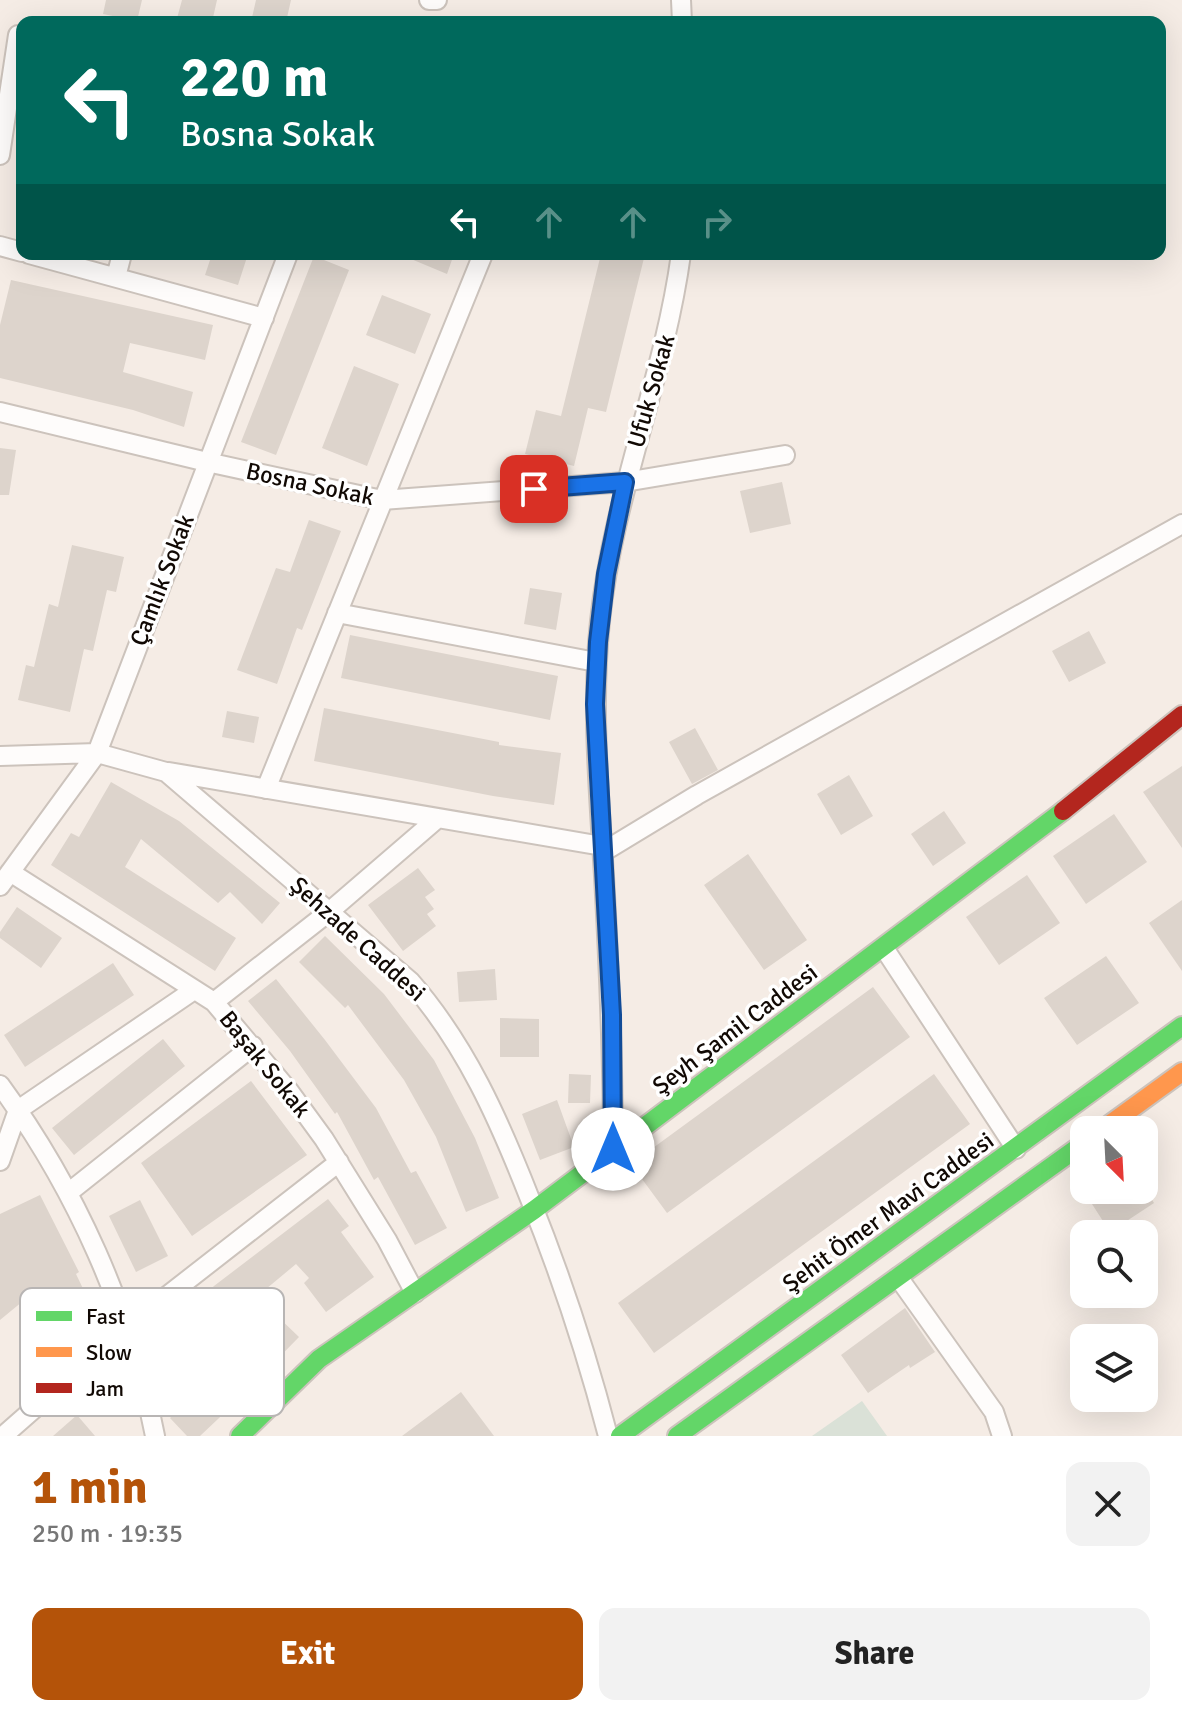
<!DOCTYPE html>
<html lang="en">
<head>
<meta charset="utf-8">
<style>
  :root { --surface:#fff; --page:#f2f2f2; --text:#222; --muted:#767676; --accent:#b45309 }
  body { margin:0; font-family:Signika,sans-serif; background:var(--page); color:var(--text); height:100vh; display:flex; flex-direction:column; font-size:30px; white-space:nowrap }
  * { box-sizing:border-box; margin:0 }
  p { font-size:26px; color:var(--muted) }
  .icon { flex:none; width:44px; height:44px; fill:none; stroke:currentColor; stroke-width:2; stroke-linecap:round; stroke-linejoin:round }
  .map { position:relative; height:1436px; overflow:hidden }
  .drawer { display:flex; flex-direction:column; background:var(--surface); flex:1 }
  .drawer>* { flex:none }
  .guide { position:absolute; left:16px; top:16px; width:1150px; height:244px; border-radius:16px; box-shadow:0 8px 32px #0002; background:#00695c; color:#fff; overflow:hidden }
  .needle { width:52px; rotate:156deg }
  .fabs { position:absolute; left:1070px; top:1116px; display:grid; gap:16px }
  .fabs a { display:grid; place-items:center; width:88px; height:88px; border-radius:16px; background:var(--surface); box-shadow:0 8px 32px #0002; font-size:40px }
  .pin { position:absolute; display:grid; place-items:center; width:68px; height:68px; color:#fff; margin:-34px; border-radius:16px; box-shadow:0 4px 12px #0006 }
  .me { position:absolute; width:88px; margin:-44px; rotate:0deg; stroke-linejoin:round; filter:drop-shadow(0 0 6px #0008) }
  .turn { display:flex; align-items:center; gap:28px; height:168px; padding:0 32px; font-size:36px }
  .turn .icon { width:104px; height:104px; stroke-width:2.5 }
  .turn b { display:block; font-size:56px; line-height:68px }
  .lanes { display:flex; align-items:center; height:76px; padding:0 32px; background:#0003; justify-content:center; gap:40px; direction:ltr }
  .lanes .off { opacity:.35 }
  .round { display:grid; place-items:center; flex:none; width:84px; height:84px; border-radius:16px; background:var(--page) }
  .head { display:flex; align-items:center; justify-content:space-between; height:136px; padding:0 32px }
  h1 { font-size:48px; font-weight:700; line-height:60px; color:var(--accent) }
  .cta { display:flex; gap:16px; margin-top:auto; padding:16px 32px }
  .cta a { flex:1; height:92px; border-radius:16px; background:var(--accent); color:#fff; font-size:32px; font-weight:700; line-height:92px; text-align:center }
  .cta a+a { background:var(--page); color:var(--text) }
  .map>svg:first-child { display:block }
</style>
</head>
<body>
<div class="map">
<svg width="1182" height="1436" viewBox="0 0 1182 1436">
  <rect width="100%" height="100%" fill="#f5ece5"/>
  <path fill="#dae1d7" d="M862,1401L887,1436H812Z"/>
  <path fill="#ddd4cc" d="M106,0H142L137,21L103,14Z
    M182,0H217L212,22H176Z
    M256,0H291L286,22H251Z
    M212,254H248L238,285L205,275Z
    M399,254H454L447,274Z
    M601,254H645L606,412L588,408L574,466L525,454L536,410L561,416Z
    M314,256L349,270L276,455L241,442Z
    M11,280L213,325L205,360L130,343L123,372L193,392L184,427L133,410L0,378V325Z
    M382,295L431,314L415,354L366,335Z
    M354,366L399,384L367,466L322,448Z
    M0,448L16,450L9,495H0Z
    M782,482L791,524L750,533L740,491Z
    M309,520L341,531L302,630L297,628L277,684L237,670L276,568L290,572Z
    M72,545L124,557L116,592L107,590L93,651L84,649L70,712L18,700L26,665L34,667L49,604L58,607Z
    M530,588L562,593L556,630L524,624Z
    M1089,631L1106,663L1069,682L1052,651Z
    M350,635L558,676L550,720L341,678Z
    M324,708L499,742V745L561,753L554,805L493,796L314,761Z
    M227,711L259,717L254,743L222,737Z
    M695,728L718,770L692,784L669,742Z
    M1182,766V848L1143,792Z
    M849,775L873,816L841,835L817,794Z
    M111,782L179,821L280,903L262,924L230,892L218,903L141,839L125,867L236,938L215,971L51,865L71,833L79,837Z
    M944,811L966,843L933,866L911,834Z
    M1114,814L1147,862L1086,904L1053,856Z
    M748,854L807,940L764,970L704,885Z
    M418,868L435,890L425,897L434,909L427,914L436,926L403,951L368,905Z
    M1027,875L1060,923L999,965L966,917Z
    M1182,900V971L1149,923Z
    M17,907L62,938L41,968L0,938V932Z
    M325,936L384,994L434,1060L475,1138L499,1198L466,1212L436,1137L404,1080L348,1005L345,1008L299,962Z
    M1106,956L1139,1003L1077,1045L1044,998Z
    M113,963L134,995L25,1067L4,1035Z
    M495,969L497,1000L459,1002L457,972Z
    M276,979L325,1040L376,1108L411,1173L416,1171L447,1228L415,1245L378,1177L374,1180L337,1112L335,1114L290,1051L248,1001Z
    M873,987L910,1037L667,1213L631,1164Z
    M500,1018L539,1019V1057H500Z
    M163,1039L185,1066L74,1155L52,1128Z
    M569,1074L591,1075L590,1103H568Z
    M934,1074L970,1124L654,1353L618,1303Z
    M251,1081L307,1155L192,1236L141,1163Z
    M557,1100L574,1147L540,1160L522,1114Z
    M1083,1190H1146L1154,1203L1110,1232Z
    M40,1195L79,1272L76,1274L98,1320L56,1340L34,1292L0,1320V1214Z
    M328,1199L349,1226L341,1232L374,1277L326,1312L304,1283L309,1278L296,1264L211,1335L186,1311L214,1286Z
    M140,1200L168,1256L136,1272L109,1216Z
    M905,1308L935,1352L910,1368L909,1365L868,1393L841,1355Z
    M274,1313L299,1337L257,1380L233,1356Z
    M213,1377L236,1402L200,1436H187L170,1418Z
    M461,1392L494,1436H402Z
    M77,1415L95,1436H53Z"/>
  <g fill="none" stroke-linecap="round" stroke-linejoin="round">
    <g stroke="#ccc3bc" stroke-width="22">
      <path id="street" d="M429,0H437
        M681,0L682,22
        M0,155L18,35
        M0,246L22,252
        M29,254L264,318
        M116,277L122,254
        M0,412L207,462L382,500L625,482L785,455
        M337,613L596,662
        M0,756L97,753L166,772L410,981C466,1045 499,1120 530,1199C561,1276 587,1355 608,1436
        M169,772L602,846
        M266,789L483,254
        M603,852L697,795L1182,524
        M10,872L214,1002L289,1091L324,1139L387,1240L415,1293
        M0,886L97,753L288,254
        M884,948L1016,1149
        M214,1002L330,911L438,818
        M0,1085C76,1189 130,1310 155,1436
        M613,1149C613,1058 609,967 604,876C599,791 591,706 600,621C613,495 664,379 681,254
        M0,1161L18,1110L194,990
        M68,1193L253,1046
        M898,1277L994,1412L1002,1436
        M3,1436L126,1328L339,1162"/>
    </g>
    <g stroke="#ccc3bc" stroke-width="22">
      <path id="fast" d="M240,1436L319,1359L534,1210L1063,811
        M620,1436L1182,1026
        M677,1436L1084,1143"/>
    </g>
    <g stroke="#ccc3bc" stroke-width="22">
      <path id="slow" d="M1102,1130L1182,1072"/>
    </g>
    <g stroke="#ccc3bc" stroke-width="22">
      <path id="jam" d="M1063,811L1182,715"/>
    </g>
    <use href="#street" stroke="#fefcfb" stroke-width="18"/>
    <use href="#fast" stroke="#63d668" stroke-width="18"/>
    <use href="#slow" stroke="#ff974d" stroke-width="18"/>
    <use href="#jam" stroke="#b3261e" stroke-width="18"/>
  </g>
  <g fill="none" stroke-linecap="round" stroke-linejoin="round">
    <g stroke="#114b97" stroke-width="20">
      <path id="route" d="M534,489L625,482L606,574L598,642L595,704L612,1015L613,1149"/>
    </g>
    <use href="#route" stroke="#1a73e8" stroke-width="14"/>
  </g>
  <g text-anchor="middle" dominant-baseline="central" stroke-width="7" stroke-linejoin="round" paint-order="stroke">
    <g font-size="24" fill="#110904" stroke="#fff">
      <text transform="translate(651 391) rotate(-74)">Ufuk Sokak</text>
      <text transform="translate(310 484) rotate(12)">Bosna Sokak</text>
      <text transform="translate(162 580) rotate(-69)">Çamlık Sokak</text>
      <text transform="translate(358 939) rotate(42)">Şehzade Caddesi</text>
      <text transform="translate(735 1029) rotate(-37)">Şeyh Şamil Caddesi</text>
      <text transform="translate(265 1064) rotate(51)">Başak Sokak</text>
      <text transform="translate(888 1212) rotate(-36)">Şehit Ömer Mavi Caddesi</text>
    </g>
  </g>
  <rect x="20" y="1288" width="264" height="128" rx="12" fill="#fff" stroke="#b8b5b4" stroke-width="2"/>
  <rect x="36" y="1311" width="36" height="10" fill="#63d668"/>
  <rect x="36" y="1347" width="36" height="10" fill="#ff974d"/>
  <rect x="36" y="1383" width="36" height="10" fill="#b3261e"/>
  <g font-size="22" fill="#110904">
    <text x="86" y="1324">Fast</text>
    <text x="86" y="1360">Slow</text>
    <text x="86" y="1396">Jam</text>
  </g>
</svg>
<div class="fabs">
<a><svg class="needle" viewBox="-14 -14 28 28"><path d="M0-13l5 13h-10z" fill="#e53935"/><path d="M0 13l5-13h-10z" fill="#767676"/></svg></a>
<a><svg class="icon" aria-label="search" viewBox="0 0 24 24"><circle cx="10" cy="10" r="6"/><path d="M15 15l6 6"/></svg></a>
<a><svg class="icon" aria-label="layers" viewBox="0 0 24 24"><path d="M12 4l9 5-9 5-9-5zM3 14l9 5 9-5"/></svg></a>
</div>
<div class="pin" style="left:534px;top:489px;background:#d93025"><svg class="icon" aria-label="arrive" viewBox="0 0 24 24"><path d="M6 21V4h12l-3 4 3 4H6"/></svg></div>
<svg class="me" style="left:613px;top:1149px" viewBox="-20 -20 40 40"><circle r="19" fill="#fff"/><path d="M0-13L10 11 0 6-10 11z" fill="#1a73e8"/></svg>
<div class="guide">
<div class="turn"><svg class="icon" aria-label="left" viewBox="0 0 24 24"><path d="M17 20v-9H6M10 6l-5 5 5 5"/></svg><div><b>220 m</b>Bosna Sokak</div></div>
<div class="lanes"><svg class="icon" aria-label="left" viewBox="0 0 24 24"><path d="M17 20v-9H6M10 6l-5 5 5 5"/></svg><svg class="icon off" aria-label="ahead" viewBox="0 0 24 24"><path d="M12 20V5M6 11l6-6 6 6"/></svg><svg class="icon off" aria-label="ahead" viewBox="0 0 24 24"><path d="M12 20V5M6 11l6-6 6 6"/></svg><svg class="icon off" aria-label="right" viewBox="0 0 24 24"><path d="M7 20v-9h11M14 6l5 5-5 5"/></svg></div>
</div>
</div>
<section class="drawer">
<div class="head"><div><h1>1 min</h1><p>250 m · 19:35</p></div><a class="round"><svg class="icon" aria-label="close" viewBox="0 0 24 24"><path d="M6 6l12 12M18 6L6 18"/></svg></a></div>
<div class="cta"><a>Exit</a><a>Share</a></div>
</section>
</body>
</html>
